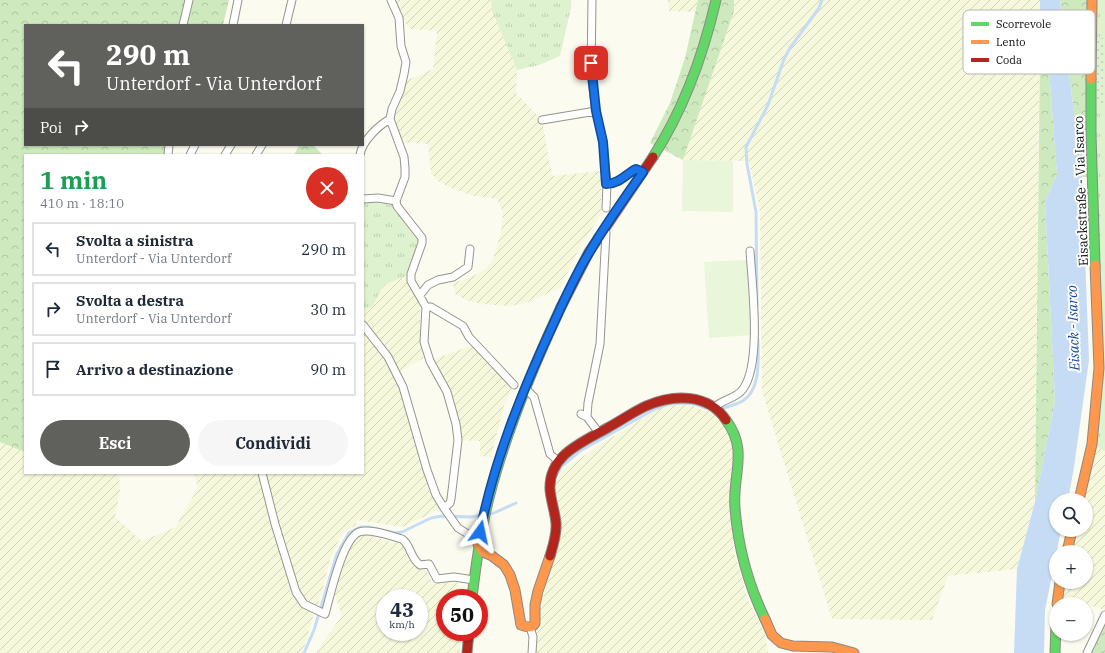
<!DOCTYPE html>
<html lang="it">
<head>
<meta charset="utf-8">
<style>
  :root { --surface:#fff; --page:#f6f6f7; --text:#1f2937; --muted:#747a83; --line:#e0e1e3; --accent:#60605c }
  body { margin:0; font-family:"IBM Plex Serif",serif; background:var(--page); color:var(--text); height:100vh; display:flex; flex-direction:column; font-size:15px; white-space:nowrap }
  * { box-sizing:border-box; margin:0 }
  p { font-size:13px; color:var(--muted) }
  .icon { flex:none; width:22px; height:22px; fill:none; stroke:currentColor; stroke-width:2; stroke-linecap:round; stroke-linejoin:round }
  .map { position:relative; flex:1; overflow:hidden }
  .sheet { position:absolute; left:24px; top:154px; width:340px; height:320px; display:flex; flex-direction:column; background:var(--surface); border-radius:0px; box-shadow:0 1px 3px #0004 }
  .sheet>* { flex:none }
  .guide { position:absolute; left:24px; top:24px; width:340px; height:122px; border-radius:0px; box-shadow:0 1px 3px #0004; background:#60605c; color:#fff; overflow:hidden }
  .controls { position:absolute; left:1049px; top:493px; display:grid; gap:8px }
  .controls a { display:grid; place-items:center; width:44px; height:44px; border-radius:50%; background:var(--surface); box-shadow:0 1px 3px #0004; font-size:20px }
  .speed { position:absolute; left:376px; top:589px; display:flex; gap:8px; font-size:20px; font-weight:700; text-align:center }
  .speed>* { display:grid; place-content:center; width:52px; height:52px; border-radius:50%; background:var(--surface); box-shadow:0 1px 3px #0004; line-height:1 }
  .speed small { font-size:10px; font-weight:400 }
  .speed .limit { border:6px solid #d22; background:#fff; color:#111 }
  .pin { position:absolute; display:grid; place-items:center; width:34px; height:34px; color:#fff; margin:-17px; border-radius:8px; box-shadow:0 2px 6px #0006 }
  .me { position:absolute; width:44px; margin:-22px; rotate:12deg; stroke-linejoin:round; filter:drop-shadow(0 0 3px #0008) }
  .turn { display:flex; align-items:center; gap:14px; height:84px; padding:0 16px; font-size:18px }
  .turn .icon { width:52px; height:52px; stroke-width:2.5 }
  .turn b { display:block; font-size:28px; line-height:34px }
  .then { display:flex; align-items:center; height:38px; padding:0 16px; background:#0003; gap:8px; font-size:15px }
  .round { display:grid; place-items:center; flex:none; width:42px; height:42px; border-radius:21px; background:var(--page) }
  .headline { display:flex; align-items:center; justify-content:space-between; height:68px; padding:0 16px }
  h1 { font-size:24px; font-weight:700; line-height:30px; color:#1e9e55 }
  .action { display:flex; gap:8px; margin-top:auto; padding:8px 16px }
  .action a { flex:1; height:46px; border-radius:24px; background:var(--accent); color:#fff; font-size:16px; font-weight:700; line-height:46px; text-align:center }
  .action a+a { background:var(--page); color:var(--text) }
  ul { padding:0; list-style:none }
  li { display:flex; align-items:center; gap:12px; height:54px; margin:0 8px 6px; padding:0 8px; border:2px solid var(--line); border-radius:0px }
  li div { flex:1 }
  li b { display:block; font-size:15px }
  li em { font-style:normal }
  .map>svg:first-child { display:block }
</style>
</head>
<body>
<div class="map">
<svg width="1105" height="653" viewBox="0 0 1105 653">
  <defs>
    <pattern id="farmland-furrows" width="10" height="10" patternUnits="userSpaceOnUse"><rect width="10" height="10" fill="#f6f8dc"/><path d="M-1 1l2-2M0 10L10 0M9 11l2-2" fill="none" stroke="#d2d3bc"/></pattern>
    <pattern id="grass-tufts" width="24" height="20" patternUnits="userSpaceOnUse"><rect width="24" height="20" fill="#def2d0"/><path d="M3 7l-1-3M5 7V3M7 7l1-3M15 17l-1-3M17 17v-4M19 17l1-3" fill="none" stroke="#bdceb1"/></pattern>
    <pattern id="forest-crowns" width="20" height="18" patternUnits="userSpaceOnUse"><rect width="20" height="18" fill="#cde9bd"/><path d="M2 6a3 3 0 1 1 6 0M12 15a3 3 0 1 1 6 0" fill="none" stroke="#afc7a1"/></pattern>
    <pattern id="park-dots" width="8" height="8" patternUnits="userSpaceOnUse"><rect width="8" height="8" fill="#def2d0"/><path d="M2 2h.1M6 6h.1" fill="none" stroke="#bdceb1" stroke-width="1.8" stroke-linecap="round"/></pattern>
  </defs>
  <rect width="100%" height="100%" fill="#fbfbf0"/>
  <path fill="url(#farmland-furrows)" fill-rule="evenodd" d="M387,0H491L492,11L517,70L516,93L542,120L552,176L601,171V214L579,249L560,288L523,304L508,306L482,304L466,300L455,294L453,283L471,277L486,269L493,259L501,232L503,212L497,199L474,196L451,188L438,181L431,173L428,144L402,142L394,119L405,81L433,69L437,31L410,29L394,11Z
    M668,0H698L695,12L669,11Z
    M734,0H1040L1035,502L1017,569L948,576L932,620L832,619L762,391L760,212L749,161L683,160L734,11Z
    M411,274L420,295V337L423,358L401,371L429,490L440,509L403,527L357,520L356,525L342,534L330,559L321,597L315,610L305,645L300,653H0V442L25,452V473H119L120,491L115,517L142,541L176,527L185,509L198,489L194,473H363V310L372,307L384,285Z
    M472,345L512,390L504,405L491,457L480,456V441L458,440L453,411L430,361Z
    M682,404L694,406L704,411H709L717,416L728,431L732,439L734,448V467L730,503L734,551L748,600L765,633L768,653H536L537,620L560,532V512L554,486L561,471L606,441L656,410L669,406Z
    M1092,444L1105,451V610L1058,596L1060,582H1086V552H1067L1072,530H1086V500H1079Z
    M365,535L395,543L409,541L433,584L456,582L461,592L462,598H445V632H461L460,653H316L322,643L342,616L334,593L338,573L352,541L355,538ZM385,598H419V632H385Z"/>
  <path fill="url(#grass-tufts)" d="M491,0H571V8L560,56L539,65L517,70L492,11Z
    M1092,0H1105V451L1092,444L1096,409Z
    M363,201L397,206L422,238L411,274L384,285L372,307L363,310Z"/>
  <path fill="url(#forest-crowns)" d="M0,0H229L223,25H25V145H169L168,155H25V452L0,442Z
    M698,0H734V11L683,160L650,143L670,103L685,58Z
    M1060,0H1092L1091,177H1082Z
    M1040,49L1049,69L1057,175L1045,201L1055,401L1035,502Z
    M299,145H313L323,155H294Z
    M1105,615V653H1087Z"/>
  <path fill="url(#park-dots)" d="M1095,38H1105V105L1094,104Z"/>
  <path fill="#e9f6d9" d="M683,160L733,161V212L682,211Z
    M747,260L751,335L709,338L704,262Z"/>
  <path fill="#c6dcf5" d="M1040,0H1060L1082,177L1089,360L1074,467L1068,500H1056V530H1061L1045,610L1044,653H1014L1017,569L1035,502L1055,401L1045,201L1057,175L1049,69L1040,49Z"/>
  <g fill="none" stroke-linecap="round" stroke-linejoin="round">
    <path stroke="#c6dcf5" stroke-width="3" d="M757,305L756,212L747,164L746,147L768,105L784,59L790,48L819,8L822,0
      M723,408C729,406 739,404 744,400C761,388 758,359 758,340
      M556,476L562,466L580,451L655,409L669,404L683,403L695,404L705,408
      M304,653L314,630L337,554L349,533L360,527H369L395,533L402,532L431,518L442,516L471,517L494,513L516,503"/>
    <g stroke="#94948f" stroke-width="9">
      <path id="street" d="M391,0L399,18L401,46L406,62L404,74L400,91L392,109L390,119L404,157L405,168V177L396,201L397,206L422,238V243L411,274V281L426,307L424,342L430,361L447,392L456,424L458,440L451,499L450,503L444,508
        M592,0L591,74L596,111L603,142L607,184L606,208
        M183,25L189,0
        M233,25L238,0
        M286,25L292,0
        M542,120L596,111
        M168,155L169,145
        M190,155L195,145
        M225,155L231,145
        M256,155L262,145
        M360,155C362,141 378,126 390,119
        M607,184C619,184 626,174 636,169L643,172
        M363,199L378,198L396,201
        M420,295L428,285L438,280L453,277L468,267L470,249
        M426,307H431L463,326L469,337L514,385
        M363,325L388,357L403,387L427,470L436,495L444,508L458,528L473,537L478,544
        M529,392L534,397L550,454L559,462
        M715,407C723,399 736,399 743,389C762,363 752,284 750,251
        M581,414L587,417L599,433
        M587,417L588,403L600,344L606,233
        M262,473L275,524L296,592L304,604L325,614C330,597 342,539 359,532C369,528 391,536 402,539C411,545 410,558 420,565L429,564L437,579L454,577L474,580
        M530,627L533,637L532,653
        M1087,653L1105,615"/>
    </g>
    <g stroke="#8a8a85" stroke-width="11">
      <path id="fast" d="M1091,79V134L1095,265
        M653,157C684,109 703,56 716,0
        M726,420C749,451 732,475 735,508C738,547 748,584 765,619
        M472,598C476,563 481,528 490,494C507,429 533,367 561,307
        M1055,653L1056,624"/>
    </g>
    <g stroke="#8a8a85" stroke-width="11">
      <path id="slow" d="M1091,79L1092,0
        M1079,500L1092,444L1099,368L1095,265
        M478,544L483,552L492,556L504,565L510,575L515,590L521,625C526,627 532,629 535,623V605L538,591L550,556
        M1067,552L1072,530
        M1057,604L1060,582
        M765,619L772,635L781,643L793,646L832,647L854,653"/>
    </g>
    <g stroke="#8a8a85" stroke-width="11">
      <path id="jam" d="M561,307L589,252L653,157
        M550,556C553,546 557,534 556,523C555,512 551,501 550,490C548,454 584,442 609,427C622,420 633,412 646,406C673,394 708,393 726,420
        M467,653L469,632"/>
    </g>
    <use href="#street" stroke="#fefefd" stroke-width="7"/>
    <use href="#fast" stroke="#63d668" stroke-width="9"/>
    <use href="#slow" stroke="#ff974d" stroke-width="9"/>
    <use href="#jam" stroke="#b3261e" stroke-width="9"/>
  </g>
  <g fill="none" stroke-linecap="round" stroke-linejoin="round">
    <g stroke="#114b97" stroke-width="10">
      <path id="route" d="M480,532C494,461 521,394 551,329C563,303 574,277 589,253C605,225 624,199 643,172L636,169C626,174 619,184 606,184L603,142L596,111L591,63"/>
    </g>
    <use href="#route" stroke="#1a73e8" stroke-width="7"/>
  </g>
  <g text-anchor="middle" dominant-baseline="central" stroke-width="4" stroke-linejoin="round" paint-order="stroke">
    <g font-size="13" fill="#0c0c0c" stroke="#fff">
      <text transform="translate(1081 191) rotate(-92)">Eisackstraße - Via Isarco</text>
    </g>
    <g font-size="14" font-style="italic" fill="#1348a0" stroke="#fff">
      <text transform="translate(1073 328) rotate(-92)">Eisack - Isarco</text>
    </g>
  </g>
  <rect x="963" y="10" width="132" height="64" rx="6" fill="#fff" stroke="#b6b6b6" stroke-width="1"/>
  <rect x="971" y="22" width="18" height="4" fill="#63d668"/>
  <rect x="971" y="40" width="18" height="4" fill="#ff974d"/>
  <rect x="971" y="58" width="18" height="4" fill="#b3261e"/>
  <g font-size="11" fill="#0c0c0c">
    <text x="996" y="28">Scorrevole</text>
    <text x="996" y="46">Lento</text>
    <text x="996" y="64">Coda</text>
  </g>
</svg>
<div class="controls">
<a><svg class="icon" aria-label="search" viewBox="0 0 24 24"><circle cx="10" cy="10" r="6"/><path d="M15 15l6 6"/></svg></a>
<a>+</a>
<a>−</a>
</div>
<div class="speed"><div>43<small>km/h</small></div><div class="limit">50</div></div>
<div class="pin" style="left:591px;top:63px;background:#d93025"><svg class="icon" aria-label="arrive" viewBox="0 0 24 24"><path d="M6 21V4h12l-3 4 3 4H6"/></svg></div>
<svg class="me" style="left:480px;top:532px" viewBox="-20 -20 40 40"><path d="M0-17L14 15 0 8-14 15z" fill="#1a73e8" stroke="#fff" stroke-width="4"/></svg>
<div class="guide">
<div class="turn"><svg class="icon" aria-label="left" viewBox="0 0 24 24"><path d="M17 20v-9H6M10 6l-5 5 5 5"/></svg><div><b>290 m</b>Unterdorf - Via Unterdorf</div></div>
<div class="then">Poi<svg class="icon" aria-label="right" viewBox="0 0 24 24"><path d="M7 20v-9h11M14 6l5 5-5 5"/></svg></div>
</div>
<section class="sheet">
<div class="headline"><div><h1>1 min</h1><p>410 m · 18:10</p></div><a class="round" style="background:#d93025;color:#fff"><svg class="icon" aria-label="close" viewBox="0 0 24 24"><path d="M6 6l12 12M18 6L6 18"/></svg></a></div>
<ul>
<li><svg class="icon" aria-label="left" viewBox="0 0 24 24"><path d="M17 20v-9H6M10 6l-5 5 5 5"/></svg><div><b>Svolta a sinistra</b><p>Unterdorf - Via Unterdorf</p></div><em>290 m</em></li>
<li><svg class="icon" aria-label="right" viewBox="0 0 24 24"><path d="M7 20v-9h11M14 6l5 5-5 5"/></svg><div><b>Svolta a destra</b><p>Unterdorf - Via Unterdorf</p></div><em>30 m</em></li>
<li><svg class="icon" aria-label="arrive" viewBox="0 0 24 24"><path d="M6 21V4h12l-3 4 3 4H6"/></svg><div><b>Arrivo a destinazione</b></div><em>90 m</em></li>
</ul>
<div class="action"><a>Esci</a><a>Condividi</a></div>
</section>
</div>
</body>
</html>
